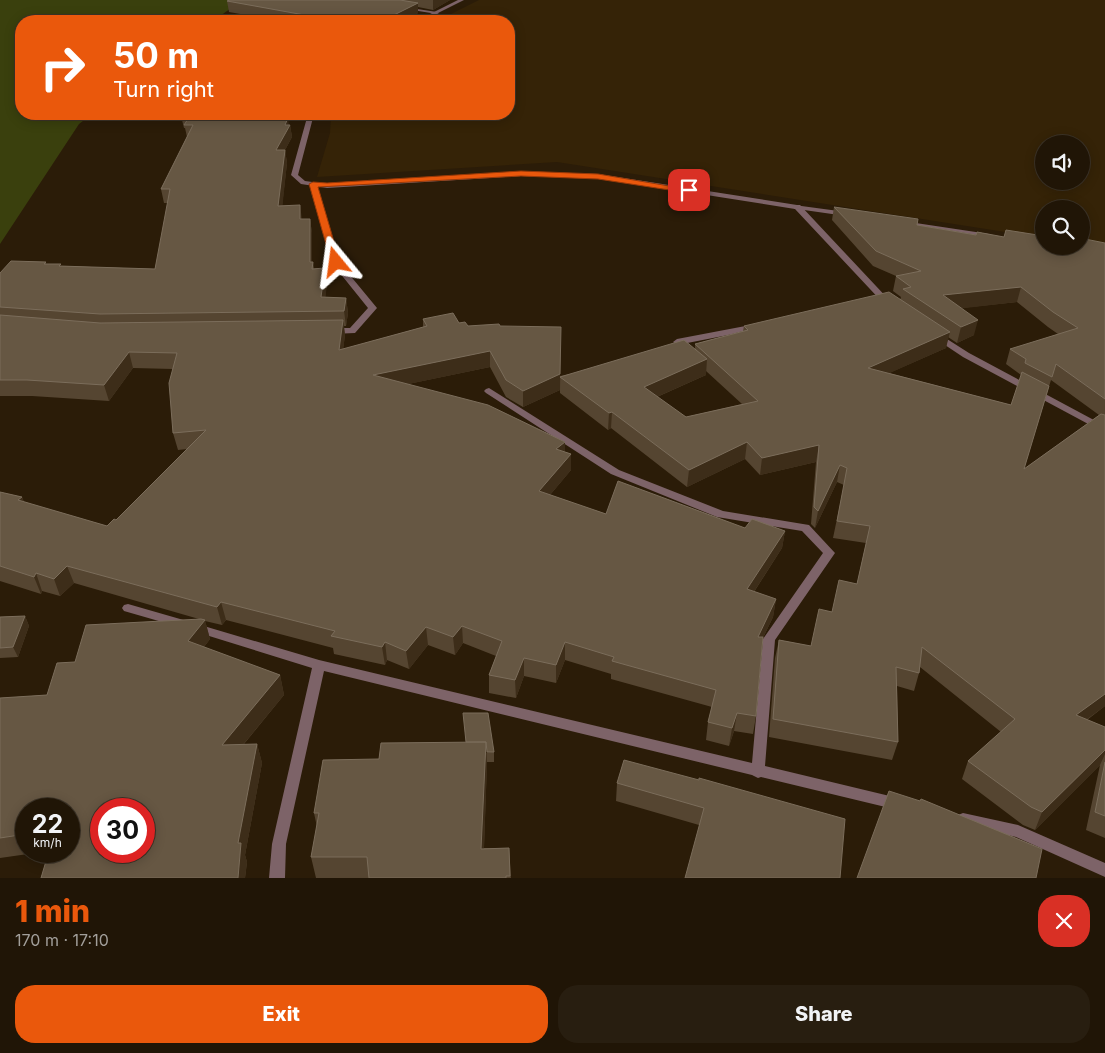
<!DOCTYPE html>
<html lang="en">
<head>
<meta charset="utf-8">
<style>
  :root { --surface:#201506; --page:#281e10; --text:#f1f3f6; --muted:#a29f9b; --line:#3d3428; --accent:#ea580c }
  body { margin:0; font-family:Inter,sans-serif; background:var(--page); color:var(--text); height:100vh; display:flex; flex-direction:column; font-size:19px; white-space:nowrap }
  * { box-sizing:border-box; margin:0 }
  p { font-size:16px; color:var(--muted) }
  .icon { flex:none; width:28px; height:28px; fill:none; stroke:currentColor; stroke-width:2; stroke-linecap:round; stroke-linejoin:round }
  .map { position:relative; height:878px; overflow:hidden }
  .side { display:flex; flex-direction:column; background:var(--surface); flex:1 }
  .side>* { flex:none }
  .hud { position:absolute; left:15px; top:15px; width:500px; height:105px; border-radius:20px; box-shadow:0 2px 12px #0003,0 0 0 1px var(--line); background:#ea580c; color:#fff; overflow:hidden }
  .controls { position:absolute; left:1035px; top:135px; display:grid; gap:10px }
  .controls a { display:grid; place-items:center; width:55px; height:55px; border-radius:50%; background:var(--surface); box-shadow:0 2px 12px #0003,0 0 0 1px var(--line); font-size:25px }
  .speed { position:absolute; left:15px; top:798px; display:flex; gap:10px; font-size:25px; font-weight:700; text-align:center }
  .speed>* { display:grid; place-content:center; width:65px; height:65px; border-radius:50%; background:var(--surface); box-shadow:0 2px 12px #0003,0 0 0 1px var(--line); line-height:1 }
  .speed small { font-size:12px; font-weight:400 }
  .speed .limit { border:8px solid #d22; background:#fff; color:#111 }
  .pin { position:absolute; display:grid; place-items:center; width:42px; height:42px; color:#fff; margin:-21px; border-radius:10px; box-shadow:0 2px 8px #0006 }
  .me { position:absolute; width:55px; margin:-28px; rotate:344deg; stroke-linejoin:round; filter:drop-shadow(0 0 4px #0008) }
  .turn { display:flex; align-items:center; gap:18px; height:105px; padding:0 15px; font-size:22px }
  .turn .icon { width:65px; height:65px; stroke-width:2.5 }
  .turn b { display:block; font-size:35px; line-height:42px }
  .round { display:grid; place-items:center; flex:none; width:52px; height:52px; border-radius:20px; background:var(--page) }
  .summary { display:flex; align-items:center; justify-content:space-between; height:85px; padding:0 15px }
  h1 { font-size:30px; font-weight:800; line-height:38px; color:var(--accent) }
  .primary-button { display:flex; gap:10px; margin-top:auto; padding:10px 15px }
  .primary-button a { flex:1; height:58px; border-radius:20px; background:var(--accent); color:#fff; font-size:20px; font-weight:800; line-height:58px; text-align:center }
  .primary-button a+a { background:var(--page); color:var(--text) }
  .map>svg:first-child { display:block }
</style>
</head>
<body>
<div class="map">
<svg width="1105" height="878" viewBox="0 0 1105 878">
  <rect width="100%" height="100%" fill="#2b1c08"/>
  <path fill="#352307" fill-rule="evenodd" d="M479,0H1105V247L1081,243V209H1044V238L557,162L317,177L330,133L331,114H509V21H437ZM1044,144H1081V181H1044Z"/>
  <path fill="#3a400d" d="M0,0H246L234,6L213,21H21V114H92L79,124L0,244Z"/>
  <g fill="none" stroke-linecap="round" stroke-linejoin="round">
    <path fill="#7d6368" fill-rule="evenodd" d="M404,7L437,12L439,13L437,14L406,9Z
      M313,182L316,184L339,262L377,308L355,333L332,334L328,331L332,328H350L368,308L331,262L310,184Z
      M794,205L846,212L850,214L846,216L797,209H794Z
      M909,222L989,234L993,236L989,238L912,226L908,224Z
      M756,324L760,327L759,329L677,345L673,342L677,339Z
      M489,388L619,470L723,511L809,525L835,553L775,640L765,766L898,798L903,800L905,804L903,808L898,810L761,777L758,778L752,775L324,671L286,844L285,878H269L272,844L312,668L193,631L191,628L193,625L197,624L319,660L752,763L763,639L823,553L802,531L717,517L611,474L486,393L484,391L486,389Z
      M128,604L187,621L189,624L187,627L183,628L124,611L122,608L124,605Z
      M963,813L1018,825L1105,863V877L1016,837L958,823L956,819L958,815Z"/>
    <path fill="#7d6368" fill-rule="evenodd" d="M458,0H464L422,21H416Z
      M308,114H314L298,175L305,181L327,184L521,172L598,174L797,205H800L891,302L890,304H884L795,209L598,178L521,176L327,188L301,184L291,175Z
      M936,332L969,353L1105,426V433L963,357L933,337L932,335L933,333Z"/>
  </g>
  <path fill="#554531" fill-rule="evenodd" d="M230,0H450L433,10L418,7V13L403,21H280L229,12L227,1Z
    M183,114H287L283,118L289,125H290L292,137L285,150L287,163L282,206L302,219H310L312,233V262H313L314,269L325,268L327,283L325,297L346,298L348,313L346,326H344L345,335L343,349L423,327V319L459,323L468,326H500L560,376L695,349V344L743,331L744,326L900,300L901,297L893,291L896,276L873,266L832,220L834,207L917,225L1044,246L1105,243V706L1087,720L1105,727V838L1086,830L1100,765L1035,830L1023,825L962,779L968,761L1001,732L920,667L919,673L914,691L897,686L898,742L892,760L769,737L775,658L779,640L811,646L832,612L857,584L866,543L833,538L844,485L837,482L815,528L811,524L816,462L760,475L745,459L687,487L611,428L608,430L560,393V390L523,407L506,397L490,367L408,384L565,442V452L571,454V470L550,495L606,514L745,528L785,531L782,548L754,592L776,599L773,617L762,640L756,716L753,734L734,731L729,746L706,740L708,722L712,707L611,679V674L565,660L556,683L524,676L516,698L489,693V675L496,656L463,643L455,655L428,645L409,669L387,660L385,665L334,654L333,648L226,620L222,625L205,621L210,639L204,647L280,675L284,695L244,744H257L262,763L245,855L247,862L245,878H41L49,851L0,858V698L47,695L75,662L199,619L74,583L60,596L42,591L41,594L0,581V492L22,497L24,502L107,526L116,520L187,449L178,450L173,433V369L133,368L109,401L32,396H0V273L46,262V264L61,266L155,269L168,203H164L161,189L187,137L185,128H184L181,116ZM1017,302L1048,327L1058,334L1010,349L1006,364L1021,375L1011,405L889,373L946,348L948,337L957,343L974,335L961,308ZM706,371L742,404L686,417L657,397L706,375ZM1051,380L1099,415L1024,469ZM26,809H69V851H26Z
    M25,616L29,626L18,657L0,658V617Z
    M494,752V762H487L484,848H509L511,878H316L311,857L317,827L314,813L379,759Z
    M617,783L845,819L699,825L616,801Z"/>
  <path fill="#3d2d19" d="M433,0H450L433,10Z
    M418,3V13L403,21H382Z
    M274,114H287L272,131L270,118Z
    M288,118L289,126L290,125L292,137L278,163L276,150Z
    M285,150L287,163L281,220L278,206Z
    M300,205L302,219H300Z
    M310,219L312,233V277L310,262Z
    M325,268L327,283L324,312L321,297Z
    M1021,287L1017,302L940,311L943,295Z
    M346,298L348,313L346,326L344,311Z
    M343,320L345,335L341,366L339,350Z
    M978,320L974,335L957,343L961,327Z
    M561,327L560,390L523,407V391Z
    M950,332L946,348L865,384L868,368Z
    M490,351V367L375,391L373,375Z
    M129,352L133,368L109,401L104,385Z
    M707,359L706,375L643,403L644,387Z
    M612,412L611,428L608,430L609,413Z
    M565,442V459L556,449Z
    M747,442L745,459L687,487L689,470Z
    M819,445L816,462L760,475L762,458Z
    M571,454V470L539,508V491Z
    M840,465L837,482L815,528L818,511Z
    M22,497L28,514L18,500Z
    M785,531L782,548L744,607L747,589Z
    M67,566L74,583L60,596L54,579Z
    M36,573L42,591L41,594L34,577Z
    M776,599L773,617L755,654L758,637Z
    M221,602L226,620L222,625L217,607Z
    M25,616L29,626L18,657L13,647Z
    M205,620L210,639L194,660L188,641Z
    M462,626L463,643L455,655L453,637Z
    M426,627L428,645L409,669L406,651Z
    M385,642L387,660L385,665L382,647Z
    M565,642V660L556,683V665Z
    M524,658V676L516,698L515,680Z
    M280,675L284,695L227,764L222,745Z
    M1105,694V706L1068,733L1076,715Z
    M737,713L734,731L729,746L732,728Z
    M486,742L487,765L483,872L481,849Z
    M257,744L262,763L245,855L247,862L245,878H238V843Z
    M1105,750V754L1100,765L1035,830L1042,812Z"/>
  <path fill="#665743" stroke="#7b6d5b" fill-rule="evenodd" d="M230,0H400L418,3L382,21H301L310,16L227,1Z
    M183,114H274L270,118H288L285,125H290L276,150H285L278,206L300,205V219H310V262H313L312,269L325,268L321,297L346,298L344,311L100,314L0,307V273L11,261L46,262L44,264H61L59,266L155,269L170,189H161L193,125H184L190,116H181Z
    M834,207L918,219L917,225L976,235L977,232L1004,237L1006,230L1044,236V246H1081V243H1084L1085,239L1105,243V399L1056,364L1052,377L1025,363L1026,359L1010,349L1078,328L1053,312L1021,287L943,295L978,320L961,327L903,289L911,287L896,276L921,271L876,251Z
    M889,292L950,332L868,368L1011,405L1022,372L1049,386L1024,469L1101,414L1105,415V694L1076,715L1105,727V750L1042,812L1031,807L968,761L1015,719L922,647L919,673L896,667L898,742L773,719L779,640L811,646L819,609L832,612L839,580L857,584L870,526L837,521L847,468L840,465L818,511L814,507L819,445L762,458L747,442L689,470L612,412L609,413L560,377L684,340L707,359L644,387L686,417L758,401L695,344L748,330L744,326Z
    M453,313L459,323L465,322L468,326L499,324L500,326L561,327L560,374L523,391L506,380L490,351L373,375L488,405L565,442L556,449L571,454L539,491L606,514L618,481L745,528L752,519L785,531L747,589L776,599L758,637H763L756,716L737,713L732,728L708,722L716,690L612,661L614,657L565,642L556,665L524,658L515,680L489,675L502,641L462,626L453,637L426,627L406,651L385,642L382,647L331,636L335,631L221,602L217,607L67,566L54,579L36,573L34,577L0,566V492L22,497L18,500L107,526L114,519L116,520L206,430L173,433L169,383L177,353L129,352L104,385L27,380H0V315L100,323L343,320L339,350L427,326L423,319Z
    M25,616L13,647L0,648V617Z
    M201,619L205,620L188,641L280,675L222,745L257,744L238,843H241L238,878H41L49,851H69V809H26V834L0,838V698L47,695L57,663L75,662L86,625ZM101,809H144V851H101Z
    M463,713H488L494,752H487L486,742H466Z
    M486,742L481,849L509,848L510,876H506V878H369L367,857H311L319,813H314L323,760L379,759L381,743Z
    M624,760L699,780V778L845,819L840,878H685L704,808L617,783Z
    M1105,762V816L1095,812Z
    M889,791L920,801L921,799L1042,849L1036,878H857Z"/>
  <path fill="#ea580c" stroke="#983908" d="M521,171L598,174L693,190L689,193L598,179L521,176L318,187L340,262L336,265L331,262L309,184L313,182L327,183Z"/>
</svg>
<div class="controls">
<a><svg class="icon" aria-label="sound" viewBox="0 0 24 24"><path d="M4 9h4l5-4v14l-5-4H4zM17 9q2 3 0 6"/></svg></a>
<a><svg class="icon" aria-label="search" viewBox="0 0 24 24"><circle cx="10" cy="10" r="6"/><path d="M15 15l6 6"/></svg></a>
</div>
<div class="speed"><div>22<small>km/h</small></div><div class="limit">30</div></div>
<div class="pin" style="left:689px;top:190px;background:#d93025"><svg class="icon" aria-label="arrive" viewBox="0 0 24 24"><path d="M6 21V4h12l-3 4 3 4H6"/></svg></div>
<svg class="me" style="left:336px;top:262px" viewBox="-20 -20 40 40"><path d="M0-17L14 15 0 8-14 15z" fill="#ea580c" stroke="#fff" stroke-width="4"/></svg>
<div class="hud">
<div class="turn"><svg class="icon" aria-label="right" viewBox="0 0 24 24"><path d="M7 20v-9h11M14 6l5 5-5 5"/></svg><div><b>50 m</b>Turn right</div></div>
</div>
</div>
<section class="side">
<div class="summary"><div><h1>1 min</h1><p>170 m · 17:10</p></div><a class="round" style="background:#d93025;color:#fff"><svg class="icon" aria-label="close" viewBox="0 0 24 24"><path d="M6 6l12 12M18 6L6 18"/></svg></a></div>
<div class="primary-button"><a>Exit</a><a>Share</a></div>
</section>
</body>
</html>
